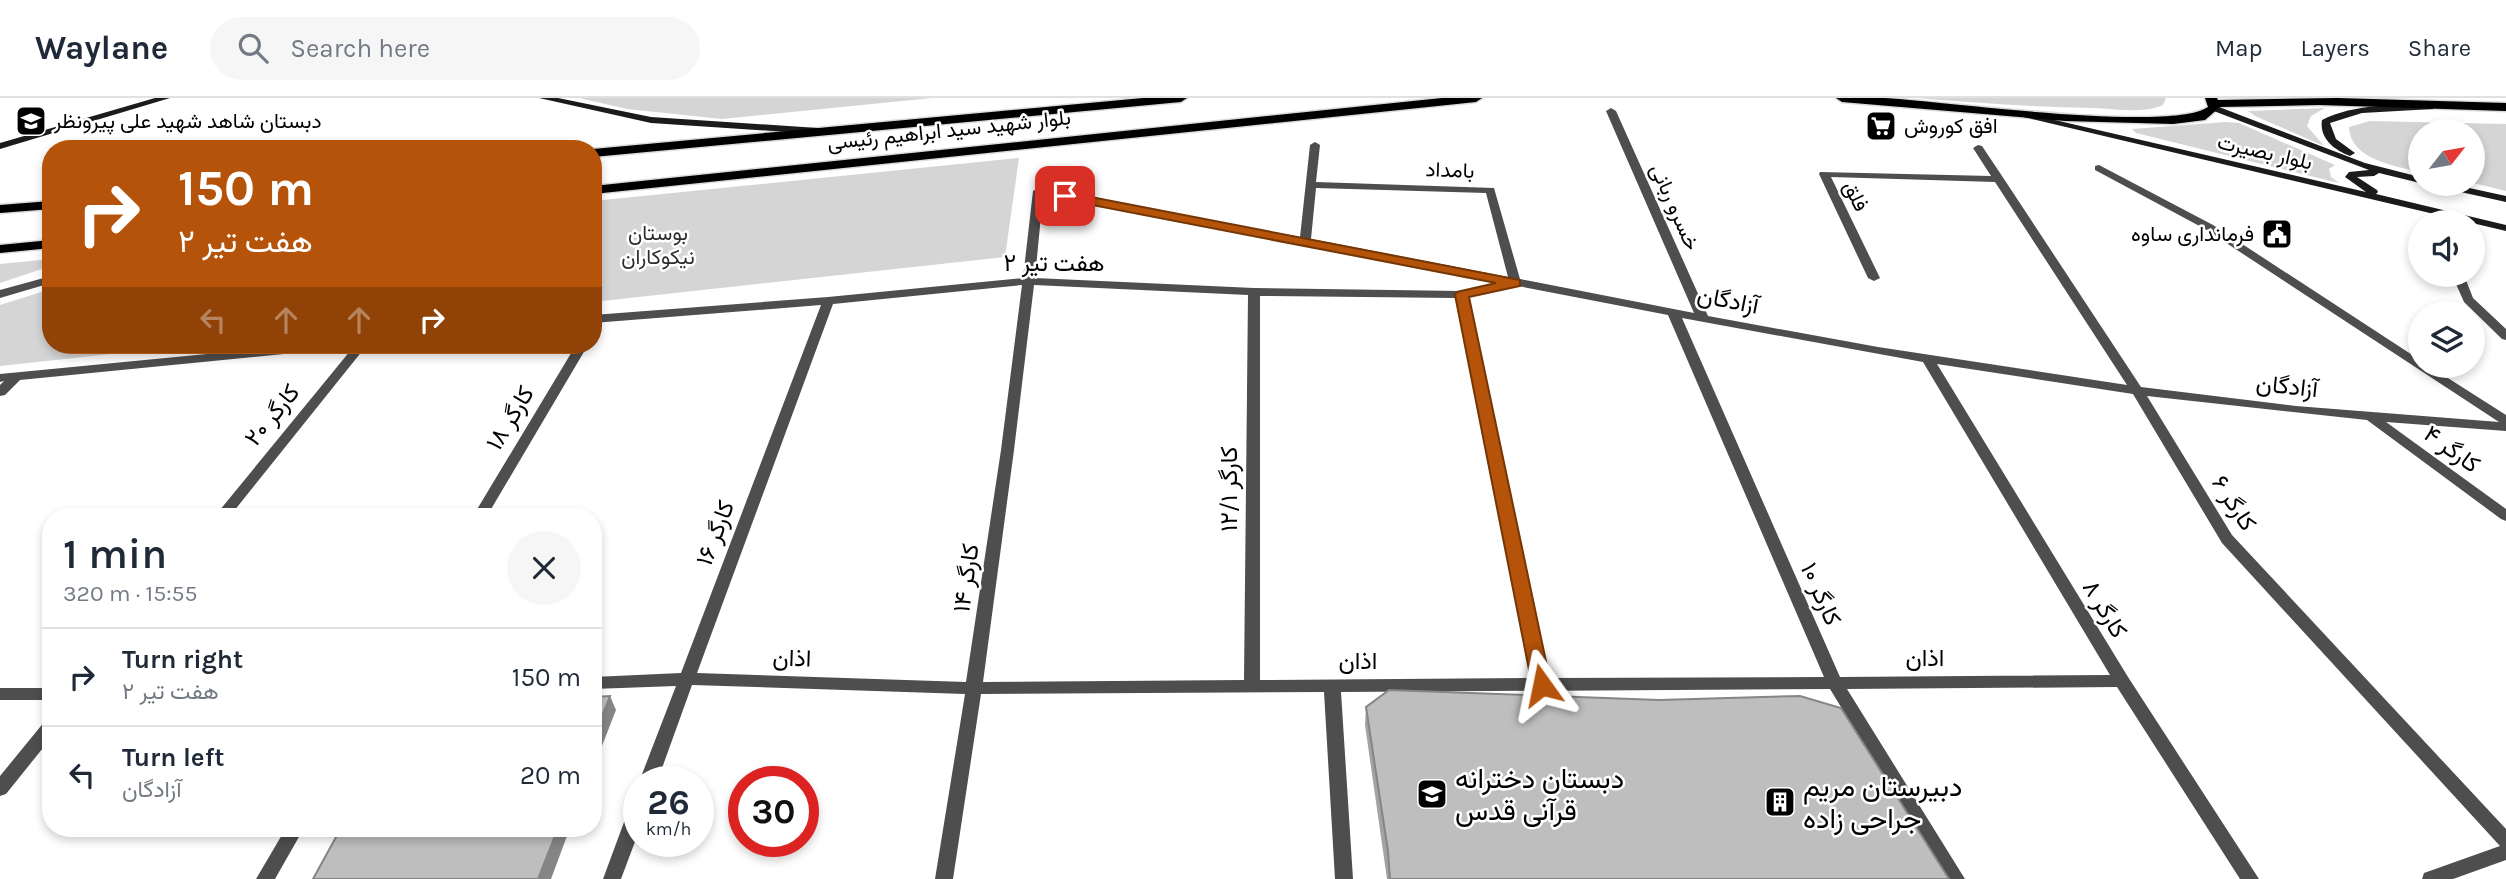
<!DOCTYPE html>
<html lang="en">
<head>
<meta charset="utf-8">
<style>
  :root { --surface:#fff; --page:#f6f6f7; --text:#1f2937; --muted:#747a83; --line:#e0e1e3 }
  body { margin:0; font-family:Karla,Vazirmatn,sans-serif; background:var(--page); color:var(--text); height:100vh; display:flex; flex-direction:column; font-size:26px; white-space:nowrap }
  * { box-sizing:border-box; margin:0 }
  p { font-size:23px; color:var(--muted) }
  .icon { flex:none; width:38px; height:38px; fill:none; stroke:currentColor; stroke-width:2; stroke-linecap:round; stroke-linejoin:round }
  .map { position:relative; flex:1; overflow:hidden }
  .panel { position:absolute; left:42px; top:410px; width:560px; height:329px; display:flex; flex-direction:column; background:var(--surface); border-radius:28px; box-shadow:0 4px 10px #0003 }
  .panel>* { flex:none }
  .guide { position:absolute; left:42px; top:42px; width:560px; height:214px; border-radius:28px; box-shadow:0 4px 10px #0003; background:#b45309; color:#fff; overflow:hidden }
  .needle { width:46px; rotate:59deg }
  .tools { position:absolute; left:2408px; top:21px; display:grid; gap:14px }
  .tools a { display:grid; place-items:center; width:77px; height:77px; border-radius:50%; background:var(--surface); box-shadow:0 4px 10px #0003; font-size:35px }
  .speed { position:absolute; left:623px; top:668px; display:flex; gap:14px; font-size:35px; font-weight:700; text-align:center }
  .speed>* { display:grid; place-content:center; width:91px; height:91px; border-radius:50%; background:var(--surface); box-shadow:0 4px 10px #0003; line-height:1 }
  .speed small { font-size:18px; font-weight:400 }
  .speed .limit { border:10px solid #d22; background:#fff; color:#111 }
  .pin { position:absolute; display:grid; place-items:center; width:60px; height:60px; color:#fff; margin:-30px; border-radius:14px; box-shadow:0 4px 10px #0006 }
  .me { position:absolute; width:77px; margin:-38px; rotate:348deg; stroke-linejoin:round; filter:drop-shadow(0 0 5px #0008) }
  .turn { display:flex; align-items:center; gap:24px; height:147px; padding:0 21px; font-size:32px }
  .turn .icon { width:91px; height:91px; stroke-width:2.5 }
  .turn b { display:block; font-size:49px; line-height:60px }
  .lanes { display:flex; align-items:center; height:66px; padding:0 21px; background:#0003; justify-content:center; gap:35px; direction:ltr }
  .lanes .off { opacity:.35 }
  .round { display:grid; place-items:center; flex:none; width:74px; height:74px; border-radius:37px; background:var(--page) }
  .summary { display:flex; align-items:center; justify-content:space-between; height:119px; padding:0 21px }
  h1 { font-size:42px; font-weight:600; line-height:52px }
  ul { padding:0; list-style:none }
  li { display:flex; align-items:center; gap:21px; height:98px; padding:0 21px; border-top:2px solid var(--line) }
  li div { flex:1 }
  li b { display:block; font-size:26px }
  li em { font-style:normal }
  header { display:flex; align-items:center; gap:42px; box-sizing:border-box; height:98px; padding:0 35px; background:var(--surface); border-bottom:2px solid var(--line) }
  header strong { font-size:33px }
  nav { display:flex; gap:38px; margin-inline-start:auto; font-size:24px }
  .search { width:490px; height:63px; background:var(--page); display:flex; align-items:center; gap:18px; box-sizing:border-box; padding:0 24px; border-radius:38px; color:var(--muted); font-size:26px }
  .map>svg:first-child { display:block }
</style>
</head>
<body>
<header>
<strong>Waylane</strong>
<div class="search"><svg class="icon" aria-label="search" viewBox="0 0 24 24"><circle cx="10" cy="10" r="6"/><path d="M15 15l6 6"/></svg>Search here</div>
<nav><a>Map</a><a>Layers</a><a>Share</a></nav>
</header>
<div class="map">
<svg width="2506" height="781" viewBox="0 0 2506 781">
  <rect width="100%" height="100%" fill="#fff"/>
  <path fill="#d5d5d5" d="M579,0H932L722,21L627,11Z
    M1917,0H2166L2163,7C2142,16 2116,11 2094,10C2035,9 1976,5 1917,0Z
    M2325,10L2311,18L2307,28L2324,48L2255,18L2248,13Z
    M2370,23L2506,26V93L2473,85V33H2420V74C2394,68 2350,61 2349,29Z
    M2226,24L2239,25L2335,67L2329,71L2331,79L2339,85L2136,35L2132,31Z
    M1019,60L1005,159L593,204V103Z
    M51,161V168L0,185V166Z
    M51,191V247H195L0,268V207Z"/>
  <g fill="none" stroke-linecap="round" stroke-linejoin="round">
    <g stroke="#dbdbdb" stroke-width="3">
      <path id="primary" d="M1143,0H1187L1181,4L593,59V51Z
        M1442,0H1482L1476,4L593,96V88Z
        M1836,0C1852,0 1868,0 1884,0C1942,3 2170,35 2208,9L2205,0H2217L2218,2L2337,0L2506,5V13L2319,7L2220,9L2205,22L2173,26L2065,23L1842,4Z
        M51,103V111L0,115V107Z
        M51,142V150L0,155V147Z"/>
    </g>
    <path fill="#4e4e4e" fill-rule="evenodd" d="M1611,10L1616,13L1708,218L1878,249L2127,287L1995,84L1831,79L1880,180L1874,183L1868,180L1819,76L1820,74L1991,78L1973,50L1978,47L1982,48L2004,81L2141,289L2296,308L2499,324L2205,131L2095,72V68L2099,67L2213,127L2420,262V268H2429L2506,317V333L2386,324L2506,411V423L2501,421L2367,322L2147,298L2232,437L2506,731V762L2453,781H2422L2424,775L2500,748L2222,445L2133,296L1937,266L2128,579L2259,781H2240L2117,589L1847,591L1965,781H1946L1830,591L1341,594L1353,781H1335L1324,594L981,596L953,781H935L965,596L692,587L657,684H639L676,588L593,591V579L681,575L821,207L593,225V217L828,199L1023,180L1033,93L1038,90L1300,139L1310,47L1315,44L1320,47L1316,84L1494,90L1520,181L1694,215L1606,13ZM1316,90L1486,95L1508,179L1311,141ZM1043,97L1503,185L1461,193L1254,190L1035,180ZM1022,187L1001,352L966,584L697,575L833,206ZM1034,187L1248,197L1244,582L983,584L1014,352ZM1518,188L1668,217L1824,579L1549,580L1467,199ZM1260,198L1456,200L1533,580L1260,582ZM1682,220L1923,264L2110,577L1840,579Z
      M2452,177H2464L2473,200L2506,231V242L2502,241L2464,204Z
      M299,247H340L334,251L20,282L5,297L0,298V287L4,283L0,284V276Z
      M355,247H367L230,418H215Z
      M576,247H588L487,418H473Z
      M0,590H51V602H0Z
      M51,622V640L6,696L0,698V678L45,623Z
      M639,701V733L621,781H603L630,708L633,703Z
      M286,730H304L275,781H256Z"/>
    <path fill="#4e4e4e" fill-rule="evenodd" d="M51,178V185L0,200V192Z"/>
    <path fill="#1b1b1b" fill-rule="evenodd" d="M155,0H170L0,51V45Z
      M539,0H558L651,19L818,30L823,33L818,36L651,25Z
      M2430,6L2435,9L2433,11L2362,15L2330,25L2336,41L2355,55L2350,58C2334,52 2319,40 2322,22C2356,5 2393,8 2430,6Z
      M2214,7L2365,65L2420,79V85L2379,75L2374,78L2357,79L2377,92L2378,94L2376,96L2506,127V133L2011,16L2016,13L2366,94L2345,79L2349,74L2369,72L2211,12L2209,10Z
      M2433,86H2451L2506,98V104L2438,89Z"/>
    <use href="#primary" fill="#000" fill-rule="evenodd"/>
  </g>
  <path fill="#a3a3a3" d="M1366,609L1949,781H1387L1365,627Z"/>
  <path fill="#858585" d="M610,598L616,612L593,671V641Z
    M558,730H570L551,781H538Z"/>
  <path fill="#bebebe" stroke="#858585" stroke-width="2" d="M1389,592L1659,602L1800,598L1841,610L1949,781H1390L1388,753L1366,609Z
    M610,598L593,641V599Z
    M341,730H558L538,781H313Z"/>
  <path fill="#b45309" stroke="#753606" stroke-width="2" d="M1065,94L1520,182V188L1469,199L1551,587L1548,592H1535L1532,587L1455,197L1457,194L1496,185L1061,101V95Z"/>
  <defs>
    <g id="school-square" transform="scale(1.575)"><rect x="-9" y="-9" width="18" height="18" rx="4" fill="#000" stroke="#fff"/><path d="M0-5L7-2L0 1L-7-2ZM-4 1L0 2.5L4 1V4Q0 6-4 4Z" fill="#fff"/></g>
    <g id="supermarket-square" transform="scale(1.575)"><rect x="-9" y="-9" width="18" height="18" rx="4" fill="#000" stroke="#fff"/><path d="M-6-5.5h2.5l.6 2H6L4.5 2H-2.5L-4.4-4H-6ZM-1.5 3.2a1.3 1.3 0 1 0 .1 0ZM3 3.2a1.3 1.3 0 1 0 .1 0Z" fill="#fff"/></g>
    <g id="civic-square" transform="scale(1.575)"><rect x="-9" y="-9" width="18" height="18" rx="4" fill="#000" stroke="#fff"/><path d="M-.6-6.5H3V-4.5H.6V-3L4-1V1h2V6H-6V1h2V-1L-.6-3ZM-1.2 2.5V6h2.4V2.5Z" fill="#fff"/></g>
    <g id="building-square" transform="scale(1.575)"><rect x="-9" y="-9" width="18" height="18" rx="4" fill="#000" stroke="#fff"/><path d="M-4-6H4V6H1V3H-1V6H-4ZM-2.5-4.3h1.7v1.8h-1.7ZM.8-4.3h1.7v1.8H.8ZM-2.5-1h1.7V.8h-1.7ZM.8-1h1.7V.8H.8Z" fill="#fff"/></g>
  </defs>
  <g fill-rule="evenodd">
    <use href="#school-square" x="31" y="23"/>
    <use href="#supermarket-square" x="1881" y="28"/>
    <use href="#civic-square" x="2277" y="136"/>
    <use href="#school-square" x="1432" y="696"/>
    <use href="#building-square" x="1780" y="704"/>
  </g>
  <g text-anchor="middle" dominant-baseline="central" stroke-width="5" stroke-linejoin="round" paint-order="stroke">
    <g font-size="21" fill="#000" stroke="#fff" text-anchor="start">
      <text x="54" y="23">دبستان شاهد شهید علی پیرونظر</text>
      <text x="1904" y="28">افق کوروش</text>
      <text x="2254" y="136" text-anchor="end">فرمانداری ساوه</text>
    </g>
    <g font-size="21" fill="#000" stroke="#fff">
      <text transform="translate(949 32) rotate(-6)">بلوار شهید سید ابراهیم رئیسی</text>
      <text transform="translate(2265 54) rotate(13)">بلوار بصیرت</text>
      <text transform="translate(1450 72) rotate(2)">بامداد</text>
      <text transform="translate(1856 98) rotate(64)">فلق</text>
      <text transform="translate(1675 109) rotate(66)">خسرو ربانی</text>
    </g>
    <g font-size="21" fill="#2c2c2c" stroke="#fff">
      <text x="658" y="135">بوستان<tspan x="658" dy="24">نیکوکاران</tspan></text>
    </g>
    <g font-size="24" fill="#000" stroke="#fff">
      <text x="1054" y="165">هفت تیر ۲</text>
      <text transform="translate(1728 202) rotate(11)">آزادگان</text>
      <text transform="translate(2287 288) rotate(6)">آزادگان</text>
      <text transform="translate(272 317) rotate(-51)">کارگر ۲۰</text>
      <text transform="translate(510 320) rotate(-59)">کارگر ۱۸</text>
      <text transform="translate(2452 351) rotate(36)">کارگر ۴</text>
      <text transform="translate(1229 391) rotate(-90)">کارگر ۱۲/۱</text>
      <text transform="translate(2234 405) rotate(57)">کارگر ۶</text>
      <text transform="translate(715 435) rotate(-69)">کارگر ۱۶</text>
      <text transform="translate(966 480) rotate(-82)">کارگر ۱۴</text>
      <text transform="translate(1821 496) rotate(66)">کارگر ۱۰</text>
      <text transform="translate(2105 511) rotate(59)">کارگر ۸</text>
      <text transform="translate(792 560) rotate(2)">اذان</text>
      <text x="1925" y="560">اذان</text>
      <text x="1358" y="563">اذان</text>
    </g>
    <g font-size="28" fill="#000" stroke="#fff" text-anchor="start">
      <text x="1455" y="680">دبستان دخترانه<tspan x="1455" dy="32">قرآنی قدس</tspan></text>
      <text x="1803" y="688">دبیرستان مریم<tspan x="1803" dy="32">جراحی زاده</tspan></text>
    </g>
  </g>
</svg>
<div class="tools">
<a><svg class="needle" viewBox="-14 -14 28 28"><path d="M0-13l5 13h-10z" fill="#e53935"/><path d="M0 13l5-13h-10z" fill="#747a83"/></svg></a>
<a><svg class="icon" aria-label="sound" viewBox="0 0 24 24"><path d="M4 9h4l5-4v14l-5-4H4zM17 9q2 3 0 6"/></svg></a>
<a><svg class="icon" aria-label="layers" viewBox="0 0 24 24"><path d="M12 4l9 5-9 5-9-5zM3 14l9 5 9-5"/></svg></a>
</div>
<div class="speed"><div>26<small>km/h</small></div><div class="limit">30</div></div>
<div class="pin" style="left:1065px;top:98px;background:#d93025"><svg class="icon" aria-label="arrive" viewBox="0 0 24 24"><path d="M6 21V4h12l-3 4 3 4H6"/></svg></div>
<svg class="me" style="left:1542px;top:587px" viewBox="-20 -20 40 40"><path d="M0-17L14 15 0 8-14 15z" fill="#b45309" stroke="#fff" stroke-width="4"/></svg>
<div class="guide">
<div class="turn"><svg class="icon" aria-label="right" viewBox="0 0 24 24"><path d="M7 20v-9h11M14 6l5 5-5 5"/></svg><div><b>150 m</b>هفت تیر ۲</div></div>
<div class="lanes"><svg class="icon off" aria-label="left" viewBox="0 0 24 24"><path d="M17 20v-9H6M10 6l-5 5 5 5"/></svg><svg class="icon off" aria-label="ahead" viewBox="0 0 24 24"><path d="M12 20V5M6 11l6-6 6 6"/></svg><svg class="icon off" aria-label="ahead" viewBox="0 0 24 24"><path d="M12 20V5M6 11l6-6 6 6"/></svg><svg class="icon" aria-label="right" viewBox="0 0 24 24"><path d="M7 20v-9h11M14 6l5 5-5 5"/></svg></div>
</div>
<section class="panel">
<div class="summary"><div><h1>1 min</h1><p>320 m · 15:55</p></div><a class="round"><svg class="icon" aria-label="close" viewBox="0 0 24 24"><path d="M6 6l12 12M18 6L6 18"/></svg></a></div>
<ul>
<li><svg class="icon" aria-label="right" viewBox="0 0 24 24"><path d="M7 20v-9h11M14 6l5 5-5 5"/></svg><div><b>Turn right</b><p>هفت تیر ۲</p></div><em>150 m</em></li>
<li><svg class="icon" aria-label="left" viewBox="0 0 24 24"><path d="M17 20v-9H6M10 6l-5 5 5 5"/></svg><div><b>Turn left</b><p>آزادگان</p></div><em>20 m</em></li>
</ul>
</section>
</div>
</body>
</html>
